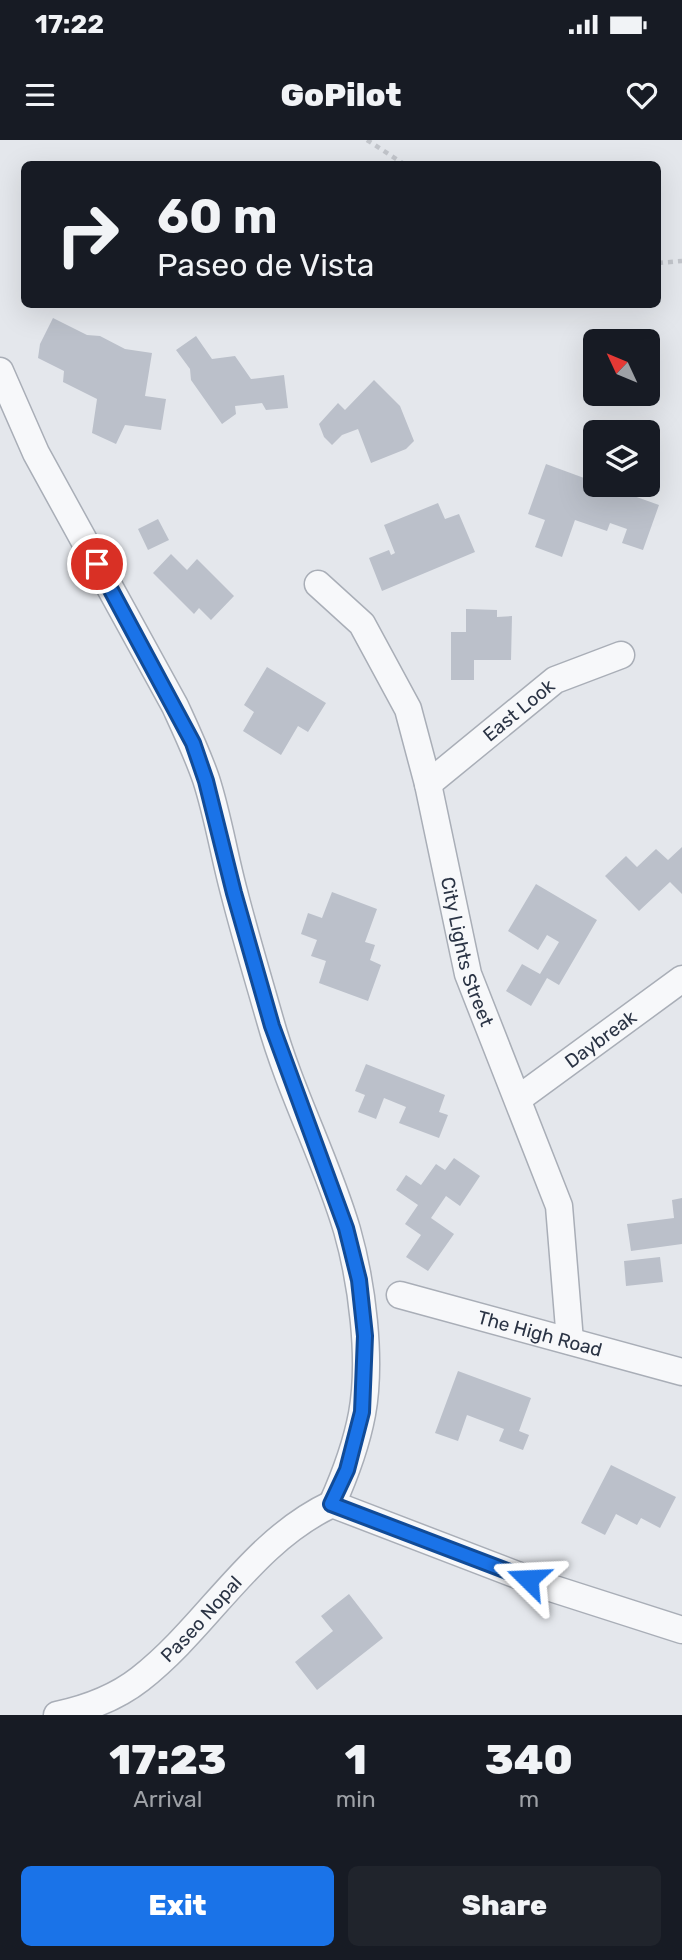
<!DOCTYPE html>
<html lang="en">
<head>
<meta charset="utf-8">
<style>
  :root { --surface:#171b24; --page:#20242c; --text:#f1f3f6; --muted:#9ea1a6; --accent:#1a73e8 }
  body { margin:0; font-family:Rubik,sans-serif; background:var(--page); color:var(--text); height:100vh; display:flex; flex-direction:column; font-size:26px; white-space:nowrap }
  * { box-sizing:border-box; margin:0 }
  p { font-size:23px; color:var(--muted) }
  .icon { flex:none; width:38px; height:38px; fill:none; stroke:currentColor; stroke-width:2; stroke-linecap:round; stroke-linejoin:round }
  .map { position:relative; height:1575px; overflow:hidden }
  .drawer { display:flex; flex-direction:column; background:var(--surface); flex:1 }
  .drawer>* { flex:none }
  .hud { position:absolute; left:21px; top:21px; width:640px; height:147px; border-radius:10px; box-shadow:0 7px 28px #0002; background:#171b24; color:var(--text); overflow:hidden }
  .needle { width:46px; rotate:314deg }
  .fabs { position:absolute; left:583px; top:189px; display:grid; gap:14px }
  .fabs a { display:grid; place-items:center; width:77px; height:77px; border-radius:10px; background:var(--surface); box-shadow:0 7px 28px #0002; font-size:35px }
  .pin { position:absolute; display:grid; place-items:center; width:60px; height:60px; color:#fff; margin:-30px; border:4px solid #fff; border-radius:50%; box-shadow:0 2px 7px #0007 }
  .me { position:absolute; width:77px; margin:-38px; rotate:291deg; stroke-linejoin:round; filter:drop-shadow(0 0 5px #0008) }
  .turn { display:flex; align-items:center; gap:24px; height:147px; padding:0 21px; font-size:32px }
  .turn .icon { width:91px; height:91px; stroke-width:2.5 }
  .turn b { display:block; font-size:49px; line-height:60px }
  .eta { display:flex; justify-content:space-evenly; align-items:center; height:119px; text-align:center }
  .eta b { font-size:42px; font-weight:800; line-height:49px }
  .button { display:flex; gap:14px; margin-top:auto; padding:14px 21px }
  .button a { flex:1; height:80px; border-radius:10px; background:var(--accent); color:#fff; font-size:28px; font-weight:800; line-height:80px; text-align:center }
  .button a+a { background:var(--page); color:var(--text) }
  .status { display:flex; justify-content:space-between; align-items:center; height:49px; padding:0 35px; background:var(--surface); direction:ltr }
  .status svg { height:19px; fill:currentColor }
  header { display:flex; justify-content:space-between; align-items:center; height:91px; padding:0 21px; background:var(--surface); font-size:32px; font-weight:800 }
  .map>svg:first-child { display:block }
</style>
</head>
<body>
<div class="status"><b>17:22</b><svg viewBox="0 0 49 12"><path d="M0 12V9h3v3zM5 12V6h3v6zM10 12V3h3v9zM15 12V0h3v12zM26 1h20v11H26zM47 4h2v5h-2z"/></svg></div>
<header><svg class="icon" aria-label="menu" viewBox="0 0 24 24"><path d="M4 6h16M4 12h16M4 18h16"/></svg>GoPilot<svg class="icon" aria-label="heart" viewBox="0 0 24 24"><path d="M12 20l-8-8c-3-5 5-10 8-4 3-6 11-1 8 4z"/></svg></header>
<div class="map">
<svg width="682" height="1575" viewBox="0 0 682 1575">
  <rect width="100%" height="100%" fill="#e4e7ec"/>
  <path fill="#bbc0ca" d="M53,178L87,195L100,196L125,209L152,213L145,256L166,259L161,290L125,285L116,304L92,293L97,259L63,242L64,231L38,218L40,204Z
    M196,196L212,219L235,216L251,239L284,235L288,268L266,270L262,263L235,266L236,274L222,284L191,240L190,229L176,210Z
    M374,240L400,266L414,301L406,309L371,323L358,289L342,295L332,305L324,297L319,284L338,263L345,270Z
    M546,324L595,342V345H603L659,365L643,410L622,403L627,389L610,383L607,391L575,380L562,417L535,407L545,380L528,374Z
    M438,363L445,379L459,374L475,412L382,451L369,418L389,410L391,415L395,413L384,385Z
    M158,379L169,400L148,410L138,389Z
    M171,414L187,430L197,419L234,456L211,480L199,468L194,474L153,433Z
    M466,469L497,470V477L512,476L511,520H474V540H451V492H466Z
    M267,527L326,563L308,592L298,586L281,615L243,591L254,572L244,565Z
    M682,707V754L670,742L639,771L605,736L626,716L637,727L656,709L668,720Z
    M536,744L597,780L559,845L547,838L531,866L506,851L522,824L540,834L559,802L547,795L538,810L508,791Z
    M332,752L377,769L365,802L375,805L370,820L381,825L368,861L319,843L326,821L311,816L317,800L301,794L308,773L322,778Z
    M366,924L445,955L439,972L448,975L439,998L399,983L406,967L384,958L376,979L358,972L365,955L355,951Z
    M454,1018L480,1036L460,1066L446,1056L431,1078L454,1094L428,1131L406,1117L421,1095L405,1084L418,1065L396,1050L406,1035L421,1045L436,1024L445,1030Z
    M682,1058V1104L631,1111L627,1084L674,1078L672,1060Z
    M660,1117L663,1142L626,1146L624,1121Z
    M458,1231L531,1258L519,1291L529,1295L523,1310L499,1301L504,1289L467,1275L458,1301L435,1293Z
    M611,1325L676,1357L660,1388L641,1378L637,1385L616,1374L605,1395L581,1383Z
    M349,1454L383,1498L317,1550L295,1522L333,1491L321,1476Z"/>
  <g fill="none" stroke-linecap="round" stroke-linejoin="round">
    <g stroke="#a9aeb7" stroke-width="29">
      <g id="minor">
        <path d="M0,231L36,313L175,566C186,590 197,613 206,639C218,676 224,715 234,752C245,795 258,838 270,880C290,952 326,1019 347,1090C362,1143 372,1219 362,1274C356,1306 345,1335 332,1364"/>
        <path id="s1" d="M318,444L362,484L408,569L428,644L468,834L559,1066L570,1201"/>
        <path id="s2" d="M428,644L555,540L621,515"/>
        <path id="s3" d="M518,959L682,839"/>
        <path id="s4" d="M400,1155L682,1232"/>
        <path d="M332,1364L551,1448L682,1490"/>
        <path id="s5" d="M57,1575C85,1569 117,1557 140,1539C208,1486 251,1402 332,1364"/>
      </g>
    </g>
    <path stroke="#c2c5cb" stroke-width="4.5" stroke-dasharray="5 5" stroke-linecap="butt" d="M367,0L404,24
      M658,123L682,121"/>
    <use href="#minor" stroke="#f7f8fa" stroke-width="26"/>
  </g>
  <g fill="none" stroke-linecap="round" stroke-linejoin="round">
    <g stroke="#114b97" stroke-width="18">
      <path id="route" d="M97,424L193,603L206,641L234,753L272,886L346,1088L359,1140L365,1196L362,1272L347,1330L331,1364L528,1439"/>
    </g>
    <use href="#route" stroke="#1a73e8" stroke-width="12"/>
  </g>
  <g text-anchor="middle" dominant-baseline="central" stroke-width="5" stroke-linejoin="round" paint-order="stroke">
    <g font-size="19" fill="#2b3445" stroke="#f4f6f9">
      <text stroke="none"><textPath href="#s2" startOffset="117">East Look</textPath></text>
      <text stroke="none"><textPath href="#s1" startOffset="406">City Lights Street</textPath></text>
      <text stroke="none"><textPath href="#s3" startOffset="102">Daybreak</textPath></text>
      <text stroke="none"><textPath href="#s4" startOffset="145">The High Road</textPath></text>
      <text stroke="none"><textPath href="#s5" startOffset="177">Paseo Nopal</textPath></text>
    </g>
  </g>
</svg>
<div class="fabs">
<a><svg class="needle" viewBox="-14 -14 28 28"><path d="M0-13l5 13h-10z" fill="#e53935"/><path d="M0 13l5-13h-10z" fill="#9ea1a6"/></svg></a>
<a><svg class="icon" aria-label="layers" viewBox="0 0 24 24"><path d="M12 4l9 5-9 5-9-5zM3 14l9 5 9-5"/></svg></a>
</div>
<div class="pin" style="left:97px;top:424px;background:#d93025"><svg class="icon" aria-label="arrive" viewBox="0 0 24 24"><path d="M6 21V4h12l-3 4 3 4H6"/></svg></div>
<svg class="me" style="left:528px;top:1439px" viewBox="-20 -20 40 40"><path d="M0-17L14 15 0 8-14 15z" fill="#1a73e8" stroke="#fff" stroke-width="4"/></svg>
<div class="hud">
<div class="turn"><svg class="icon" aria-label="right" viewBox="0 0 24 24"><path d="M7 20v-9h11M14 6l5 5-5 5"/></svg><div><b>60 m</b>Paseo de Vista</div></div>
</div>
</div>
<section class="drawer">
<div class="eta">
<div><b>17:23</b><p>Arrival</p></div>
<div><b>1</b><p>min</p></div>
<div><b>340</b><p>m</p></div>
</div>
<div class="button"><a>Exit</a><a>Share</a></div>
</section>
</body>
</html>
